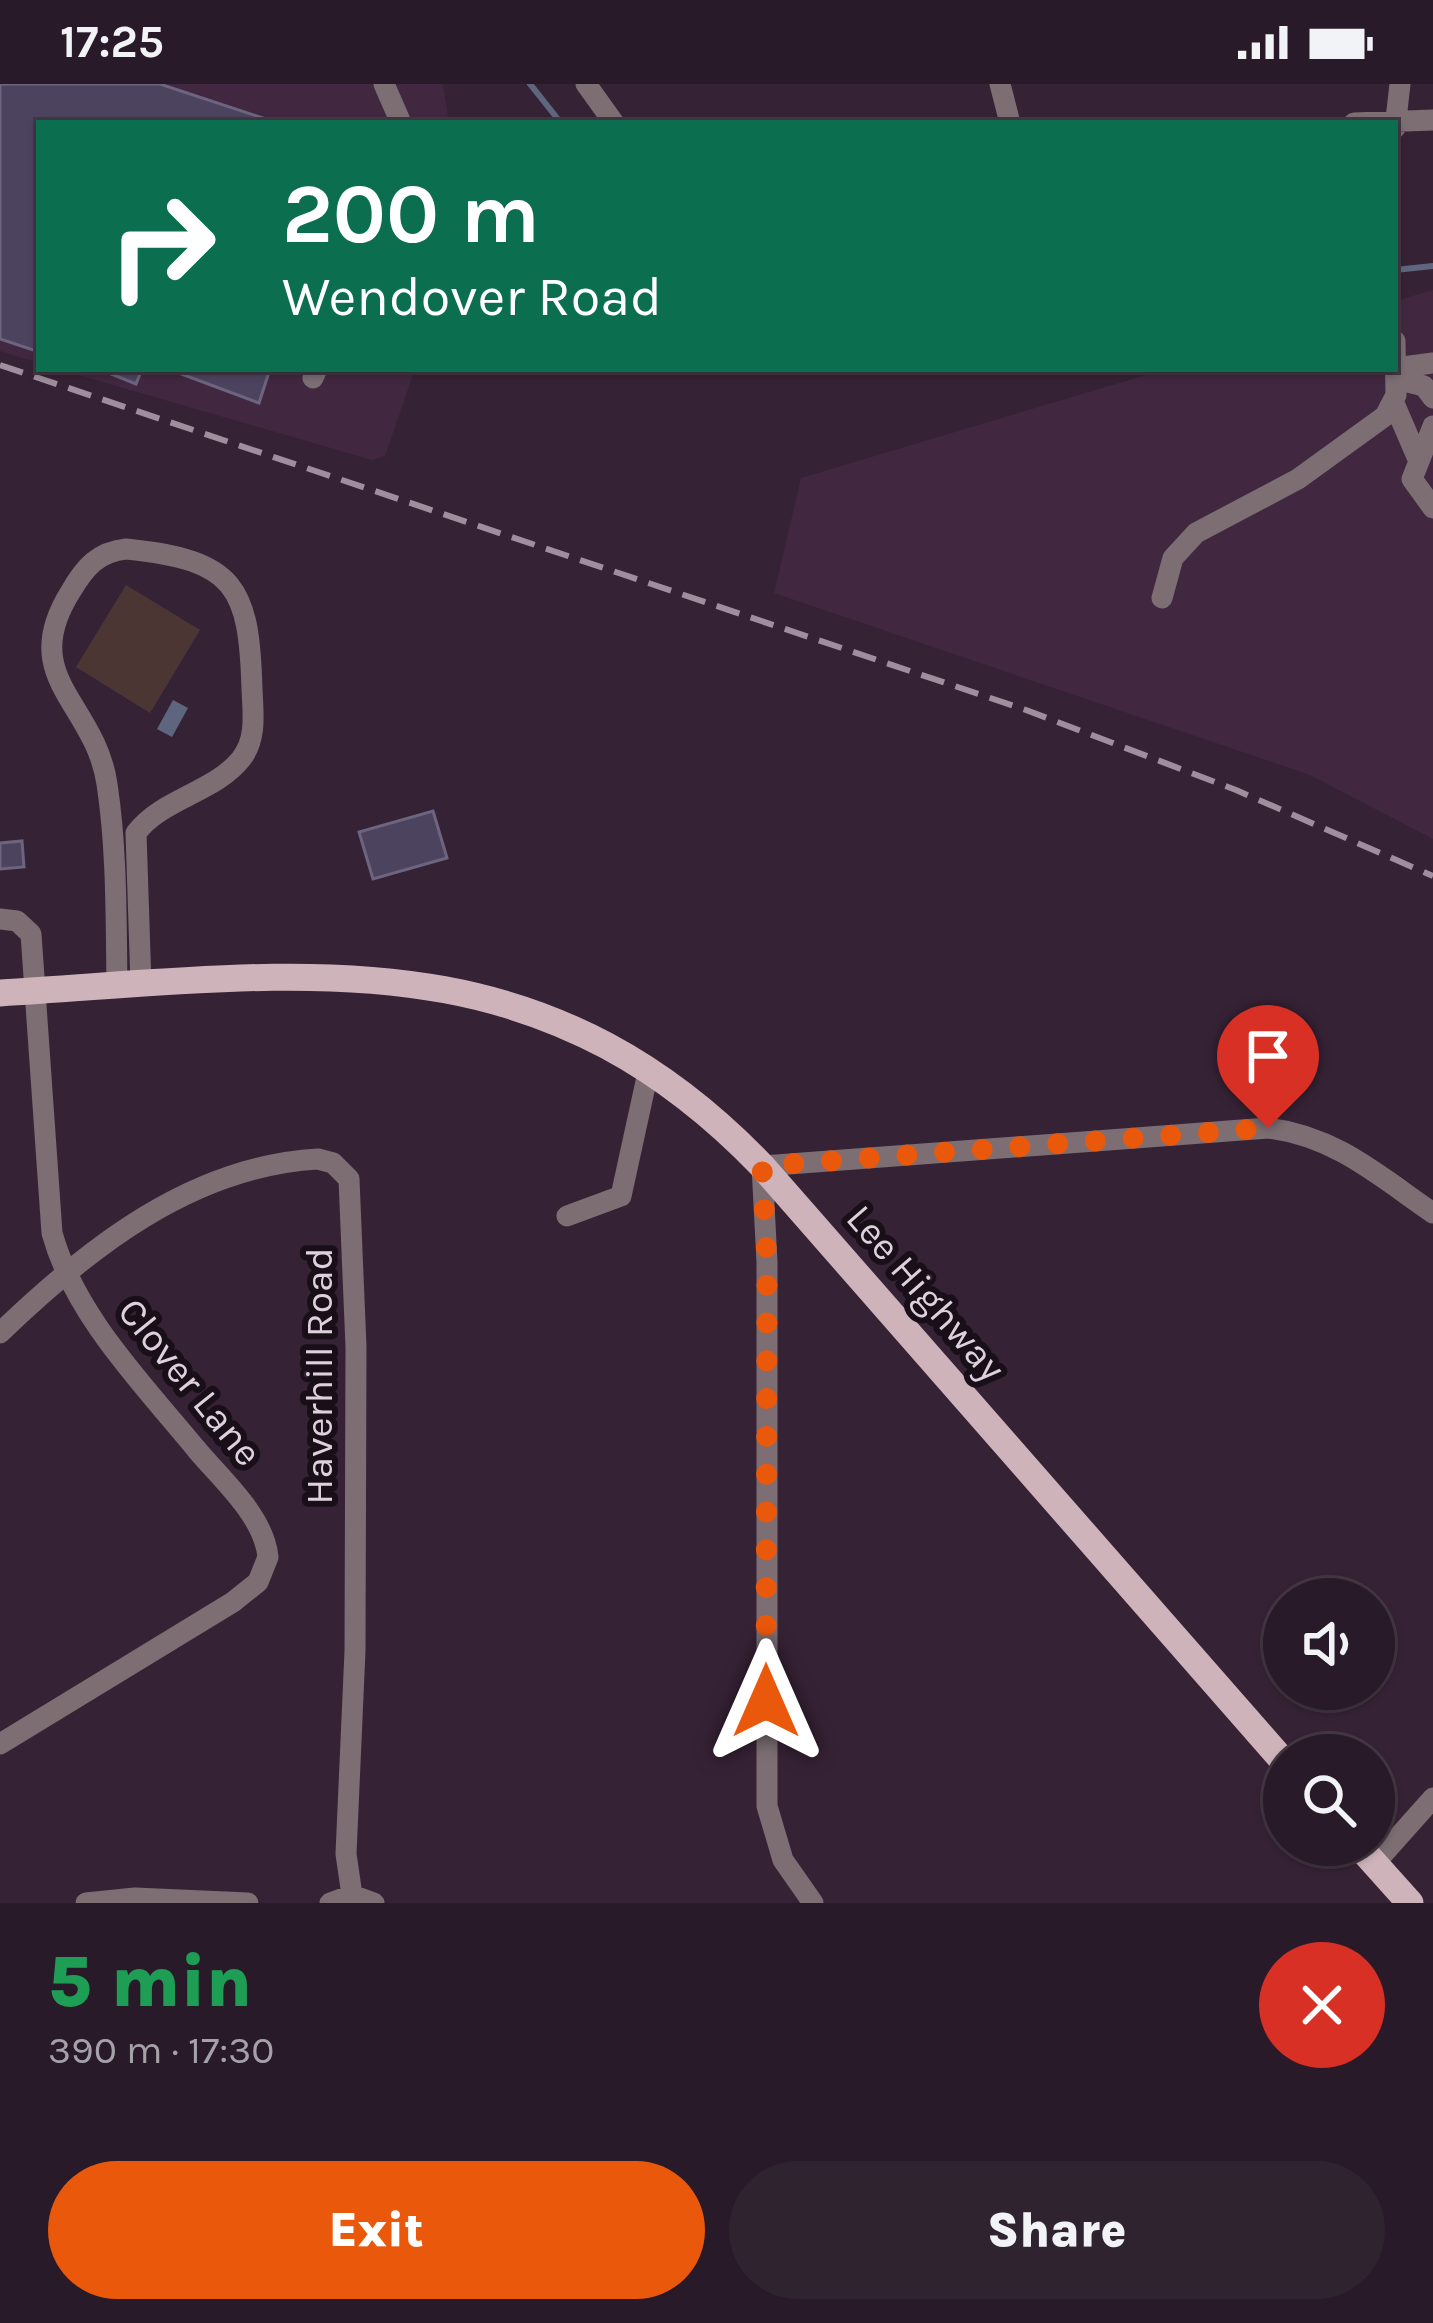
<!DOCTYPE html>
<html lang="en">
<head>
<meta charset="utf-8">
<style>
  :root { --surface:#281a28; --page:#302330; --text:#f1f3f6; --muted:#a5a1a8; --line:#443845; --accent:#ea580c }
  body { margin:0; font-family:Karla,sans-serif; background:var(--page); color:var(--text); height:100vh; display:flex; flex-direction:column; font-size:45px; white-space:nowrap }
  * { box-sizing:border-box; margin:0 }
  p { font-size:39px; color:var(--muted) }
  .icon { flex:none; width:66px; height:66px; fill:none; stroke:currentColor; stroke-width:2; stroke-linecap:round; stroke-linejoin:round }
  .map { position:relative; height:1819px; overflow:hidden }
  .panel { display:flex; flex-direction:column; background:var(--surface); flex:1 }
  .panel>* { flex:none }
  .top-card { position:absolute; left:36px; top:36px; width:1362px; height:252px; border-radius:0px; box-shadow:0 3px 9px #0004,0 0 0 3px var(--line); background:#0b6e4f; color:#fff; overflow:hidden }
  .buttons { position:absolute; left:1263px; top:1494px; display:grid; gap:24px }
  .buttons a { display:grid; place-items:center; width:132px; height:132px; border-radius:50%; background:var(--surface); box-shadow:0 3px 9px #0004,0 0 0 3px var(--line); font-size:60px }
  .pin { position:absolute; display:grid; place-items:center; width:102px; height:102px; color:#fff; margin:-123px -51px; border-radius:50% 50% 50% 0; rotate:-45deg; box-shadow:0 0 12px #0007 }
  .pin .icon { rotate:45deg }
  .me { position:absolute; width:132px; margin:-66px; rotate:0deg; stroke-linejoin:round; filter:drop-shadow(0 0 9px #0008) }
  .turn { display:flex; align-items:center; gap:42px; height:252px; padding:0 48px; font-size:54px }
  .turn .icon { width:156px; height:156px; stroke-width:2.5 }
  .turn b { display:block; font-size:84px; line-height:102px }
  .round { display:grid; place-items:center; flex:none; width:126px; height:126px; border-radius:63px; background:var(--page) }
  .summary { display:flex; align-items:center; justify-content:space-between; height:204px; padding:0 48px }
  h1 { font-size:72px; font-weight:800; line-height:90px; color:#1e9e55 }
  .button { display:flex; gap:24px; margin-top:auto; padding:24px 48px }
  .button a { flex:1; height:138px; border-radius:72px; background:var(--accent); color:#fff; font-size:48px; font-weight:800; line-height:138px; text-align:center }
  .button a+a { background:var(--page); color:var(--text) }
  .status { display:flex; justify-content:space-between; align-items:center; height:84px; padding:0 60px; background:var(--surface); direction:ltr }
  .status svg { height:33px; fill:currentColor }
  .map>svg:first-child { display:block }
</style>
</head>
<body>
<div class="status"><b>17:25</b><svg viewBox="0 0 49 12"><path d="M0 12V9h3v3zM5 12V6h3v6zM10 12V3h3v9zM15 12V0h3v12zM26 1h20v11H26zM47 4h2v5h-2z"/></svg></div>
<div class="map">
<svg width="1433" height="1819" viewBox="0 0 1433 1819">
  <rect width="100%" height="100%" fill="#362235"/>
  <path fill="#412840" d="M0,0H443L449,39H39V279L0,267Z
    M1433,206V755L1310,691L774,509L801,394L1166,285H1395V217Z
    M58,285H415L385,372L372,376Z"/>
  <path fill="#4c3634" d="M126,501L200,546L150,629L76,583Z"/>
  <path fill="#5d667e" d="M173,616L188,624L172,653L157,645Z"/>
  <g fill="none" stroke-linecap="round" stroke-linejoin="round">
    <path stroke="#5d667e" stroke-width="6" d="M530,0L561,39
      M1395,186L1433,182
      M921,285H964"/>
  </g>
  <path fill="#4c445e" stroke="#6d6480" stroke-width="3" d="M0,0H160L269,36L39,39V268L0,255Z
    M99,285H142L136,300Z
    M168,285H270L259,319Z
    M433,727L447,774L373,795L359,748Z
    M22,757L24,783L0,785V759Z"/>
  <g fill="none" stroke-linecap="round" stroke-linejoin="round">
    <path stroke="#7c6e73" stroke-width="21" d="M384,0L401,39
      M586,0L614,39
      M1000,0L1010,39
      M1354,39L1433,36
      M1395,44L1400,0
      M1396,284L1433,279
      M313,294L317,285
      M1396,295L1424,302L1433,314
      M1393,317L1418,375
      M1433,342L1412,395L1433,424
      M1162,514L1173,474L1196,449L1298,395L1385,332L1396,311L1395,257
      M0,835L17,837L31,850L52,1149C75,1232 143,1300 197,1366C222,1396 264,1432 268,1473L258,1498L233,1518L0,1660
      M117,902C116,835 117,766 107,700C95,618 16,594 71,507C85,483 98,468 126,465C236,476 249,503 252,605C253,629 257,655 241,675C215,708 161,715 136,749L141,901
      M567,1132L621,1112L649,984
      M0,1249C88,1164 192,1082 318,1075L333,1079L349,1095L356,1263L355,1567L346,1770L352,1811
      M1375,1779L1433,1714
      M86,1819L135,1814L248,1819
      M330,1819L352,1811L374,1819
      M813,1819L783,1776L767,1722V1178L762,1082L1268,1044C1335,1052 1379,1092 1433,1129"/>
    <path stroke="#cfb3bb" stroke-width="27" d="M0,909C297,891 534,845 762,1082L1284,1678
      M1358,1761L1410,1819"/>
    <path stroke="#9f8f9e" stroke-width="6" stroke-dasharray="24 12" stroke-linecap="butt" d="M0,281L1026,626L1236,706L1433,792"/>
  </g>
  <g fill="none" stroke-linecap="round" stroke-linejoin="round">
    <path stroke="#ea580c" stroke-width="21" stroke-dasharray="0 37.8" d="M766,1617L767,1178L762,1082L1268,1044"/>
  </g>
  <g text-anchor="middle" dominant-baseline="central" stroke-width="12" stroke-linejoin="round" paint-order="stroke">
    <g font-size="39" fill="#ded0dd" stroke="#180f18">
      <text transform="translate(926 1209) rotate(49)">Lee Highway</text>
      <text transform="translate(319 1292) rotate(-90)">Haverhill Road</text>
      <text transform="translate(190 1298) rotate(51)">Clover Lane</text>
    </g>
  </g>
</svg>
<div class="buttons">
<a><svg class="icon" aria-label="sound" viewBox="0 0 24 24"><path d="M4 9h4l5-4v14l-5-4H4zM17 9q2 3 0 6"/></svg></a>
<a><svg class="icon" aria-label="search" viewBox="0 0 24 24"><circle cx="10" cy="10" r="6"/><path d="M15 15l6 6"/></svg></a>
</div>
<div class="pin" style="left:1268px;top:1044px;background:#d93025"><svg class="icon" aria-label="arrive" viewBox="0 0 24 24"><path d="M6 21V4h12l-3 4 3 4H6"/></svg></div>
<svg class="me" style="left:766px;top:1617px" viewBox="-20 -20 40 40"><path d="M0-17L14 15 0 8-14 15z" fill="#ea580c" stroke="#fff" stroke-width="4"/></svg>
<div class="top-card">
<div class="turn"><svg class="icon" aria-label="right" viewBox="0 0 24 24"><path d="M7 20v-9h11M14 6l5 5-5 5"/></svg><div><b>200 m</b>Wendover Road</div></div>
</div>
</div>
<section class="panel">
<div class="summary"><div><h1>5 min</h1><p>390 m · 17:30</p></div><a class="round" style="background:#d93025;color:#fff"><svg class="icon" aria-label="close" viewBox="0 0 24 24"><path d="M6 6l12 12M18 6L6 18"/></svg></a></div>
<div class="button"><a>Exit</a><a>Share</a></div>
</section>
</body>
</html>
